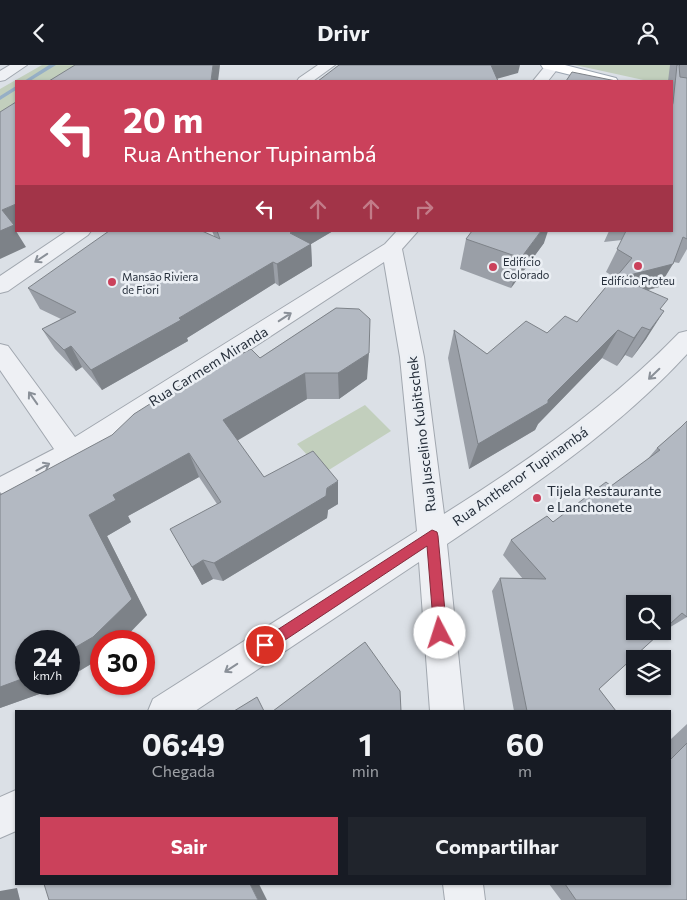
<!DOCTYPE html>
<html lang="pt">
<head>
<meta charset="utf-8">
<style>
  :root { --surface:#171b24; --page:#20242c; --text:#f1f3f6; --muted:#9ea1a6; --accent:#cb415b }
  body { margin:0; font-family:Commissioner,sans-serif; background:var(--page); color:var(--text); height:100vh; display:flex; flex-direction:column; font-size:19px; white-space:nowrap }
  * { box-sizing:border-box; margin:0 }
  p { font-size:16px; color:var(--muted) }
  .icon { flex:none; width:28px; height:28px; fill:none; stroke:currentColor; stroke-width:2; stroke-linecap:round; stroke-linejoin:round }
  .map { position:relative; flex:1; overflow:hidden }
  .panel { position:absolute; left:15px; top:645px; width:656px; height:175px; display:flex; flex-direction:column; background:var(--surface); border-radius:0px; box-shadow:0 1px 4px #0004 }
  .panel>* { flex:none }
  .top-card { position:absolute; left:15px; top:15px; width:658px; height:152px; border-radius:0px; box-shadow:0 1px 4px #0004; background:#cb415b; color:#fff; overflow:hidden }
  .buttons { position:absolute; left:626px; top:530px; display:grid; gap:10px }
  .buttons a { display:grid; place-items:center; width:45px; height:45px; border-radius:0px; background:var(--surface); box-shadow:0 1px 4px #0004; font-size:25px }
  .speed { position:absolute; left:15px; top:565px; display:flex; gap:10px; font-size:25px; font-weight:700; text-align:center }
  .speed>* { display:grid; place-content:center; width:65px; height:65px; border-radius:50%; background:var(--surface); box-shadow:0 1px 4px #0004; line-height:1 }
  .speed small { font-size:12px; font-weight:400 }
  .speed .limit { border:8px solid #d22; background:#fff; color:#111 }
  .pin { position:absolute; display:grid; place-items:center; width:42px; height:42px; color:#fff; margin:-21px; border:2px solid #fff; border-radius:50%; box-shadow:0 1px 5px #0007 }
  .me { position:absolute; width:55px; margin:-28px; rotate:355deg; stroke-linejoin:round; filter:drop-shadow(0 0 4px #0008) }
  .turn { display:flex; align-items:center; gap:18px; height:105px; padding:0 25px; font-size:22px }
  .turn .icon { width:65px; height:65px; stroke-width:2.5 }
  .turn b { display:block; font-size:35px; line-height:42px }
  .lanes { display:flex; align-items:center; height:48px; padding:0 25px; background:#0003; justify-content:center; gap:25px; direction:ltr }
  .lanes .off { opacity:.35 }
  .eta { display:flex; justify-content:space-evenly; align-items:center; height:85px; text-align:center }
  .eta b { font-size:30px; font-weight:700; line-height:35px }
  .cta { display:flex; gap:10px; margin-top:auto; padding:10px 25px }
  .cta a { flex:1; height:58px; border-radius:0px; background:var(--accent); color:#fff; font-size:20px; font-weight:700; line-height:58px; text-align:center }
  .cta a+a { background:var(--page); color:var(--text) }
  header { display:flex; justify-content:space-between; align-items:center; height:65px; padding:0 25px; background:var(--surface); font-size:22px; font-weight:700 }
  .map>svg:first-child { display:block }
</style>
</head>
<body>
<header><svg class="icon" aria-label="back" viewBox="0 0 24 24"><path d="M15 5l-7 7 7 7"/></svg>Drivr<svg class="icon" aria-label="person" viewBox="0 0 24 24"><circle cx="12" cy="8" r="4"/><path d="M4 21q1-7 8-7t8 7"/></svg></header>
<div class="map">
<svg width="687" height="835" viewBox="0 0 687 835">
  <rect width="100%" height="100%" fill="#dbe0e6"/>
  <path fill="#c2cfbd" d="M42,0H76L50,16H16V38L0,48V24Z
    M575,0H687L671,16H648Z
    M365,340L391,366L324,408L297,379Z"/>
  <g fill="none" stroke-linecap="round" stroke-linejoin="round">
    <path fill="#96afc6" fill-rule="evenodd" d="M49,0H56L30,16H24Z
      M16,21V25L0,35V31Z"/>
    <g stroke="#a1a7af" stroke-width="2">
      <path id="minor" d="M10,0H27L5,15L0,16V6Z
        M318,0H335L313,16H297L299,13Z
        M546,0H558L559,2L548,16H533Z
        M67,166H91L88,170L8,226L0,228V211Z
        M397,166H418L402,184L424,292L444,449C528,396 609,340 679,268L687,266V289C618,364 532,422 447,479L464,646H430L419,497L195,646H148L153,634L417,466L400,292L384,197L80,396L0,437V412L54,384L0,305V279L8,281L75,372L385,179Z
        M16,725V766L0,773V732Z
        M443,819H483L485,835H445Z"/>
    </g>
    <g stroke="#9ba5b1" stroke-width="2">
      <path id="major" d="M541,0H565L616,13L618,16H595L543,3Z"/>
    </g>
    <use href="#minor" fill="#eef0f4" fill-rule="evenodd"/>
    <use href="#major" fill="#fff" fill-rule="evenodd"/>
  </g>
  <path fill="#9a9fa7" d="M670,0H687V184L679,198L673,197L659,222L647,225L661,244L646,274L632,293L625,290L617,301L602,293L538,359L535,365L469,404L448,293L454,265L487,289L577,257L614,212L606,207L622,175L604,177L609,166H671V16H668Z
    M212,166H333L311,179L312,201L279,221L275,218L187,273L188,276L102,325L82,302L76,306L55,284L42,264L61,254L40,244L28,223L214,171Z
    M466,174L544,178L511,223L460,204Z
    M336,243L367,314L339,334H307L237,375L264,412L338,439L328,445L327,453L223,516L213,514L202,520L192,502L217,439L199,412L128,451L131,457L107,471L147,550L101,576V593L45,627L0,643V427L2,429L260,293Z
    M681,362L687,552L667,564L666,563L599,624L616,646H514L492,526L500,513L523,514L503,490L511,475L553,457L611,421L646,396L657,383Z
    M687,659V835H561L549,819H670V675Z"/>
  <path fill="#7d8288" d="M213,0H220L218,16H211Z
    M489,0H520L518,8L489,16Z
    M16,139V166L26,182L0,194V166L2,145Z
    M294,166H333L311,179L312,201L279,221L277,199L290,168Z
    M541,166H548L544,178L511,223L521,193Z
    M273,197L275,218L187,273L188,276L102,325L91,305L179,253Z
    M673,199L659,222L604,236L615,213Z
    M664,246L646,274L632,293L650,265Z
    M642,262L625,290L617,301L634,273Z
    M618,265L602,293L538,359L535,365L469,404L478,379L548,335Z
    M71,281L82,302L76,306L64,285Z
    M369,288L367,314L339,334L338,308Z
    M305,308L307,334L230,380L223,355Z
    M189,388L199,412L128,451L131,457L107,471L147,550L122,576H101V593L69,612V586L89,450L113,430Z
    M338,416V439L328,445L327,453L223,516L214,498Z
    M203,495L213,514L202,520L192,502Z
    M26,611V619H58L45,627L0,643V622Z
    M250,819H259L267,835H258Z
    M17,823L20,835H0V826Z"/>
  <path fill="#b3b9c2" stroke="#7d8288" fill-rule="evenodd" d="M75,0H213L211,16H49Z
    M339,0H491L498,16H314H318Z
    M677,0H680L679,1L680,12L687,13V174L683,172L673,199L618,213L616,212L632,193L617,184L626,166H671V45L673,38Z
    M572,7L616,16H566Z
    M16,37V139L2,145L14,160L0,166V47Z
    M109,166H202L220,174L217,166H294L290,168L311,179L277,199L273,197L179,253L181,255L91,305L71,281L64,285L42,264L76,247L28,223Z
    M472,166H541L521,193L466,174Z
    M615,211L668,234L660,244L664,246L650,265L642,262L634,273L618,265L548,335V338L478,379L454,265L487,289L526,256L547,268L565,251L577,257Z
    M336,243L359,244L370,254L369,288L338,308H305L223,355L264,412L313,386L338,416L327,423L326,431L214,498L203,495L192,502L170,464L221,437L189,388L113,430L116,435L89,450L132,534L93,572L69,586V576H26V611L19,615L0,622V430L112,370L134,349L172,325L251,284L260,293Z
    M687,356V552L682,548L599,624L616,646H527L500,513L546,514L511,475L547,451L553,457L606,417L611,421L660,385L657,383L681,362ZM635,539H662V566H635Z
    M365,577L400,626L401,646H273Z
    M257,632L264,646H234Z
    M687,678V835H576L565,819H670V695Z
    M44,819H250L258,835H49Z"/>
  <defs><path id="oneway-shaft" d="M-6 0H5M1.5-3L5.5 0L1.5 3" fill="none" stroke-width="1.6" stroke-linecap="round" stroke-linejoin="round" transform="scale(1.25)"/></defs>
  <g stroke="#8a9098">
    <use href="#oneway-shaft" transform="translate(41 193) rotate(146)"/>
    <use href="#oneway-shaft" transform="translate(285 252) rotate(-33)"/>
    <use href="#oneway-shaft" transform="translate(654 309) rotate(136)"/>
    <use href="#oneway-shaft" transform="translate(33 333) rotate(-125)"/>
    <use href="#oneway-shaft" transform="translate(43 402) rotate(-28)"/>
    <use href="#oneway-shaft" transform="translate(231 603) rotate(147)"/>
  </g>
  <path fill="#cb415b" stroke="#842a3b" d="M432,465L437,467L438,471L447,568L445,573L440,575L436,573L434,568L427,481L270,585L265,587L260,585L258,580L260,576Z"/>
  <g fill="#cb415b" stroke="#ebeff4" stroke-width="2">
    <circle cx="638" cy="201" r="5"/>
    <circle cx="493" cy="202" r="5"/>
    <circle cx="112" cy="217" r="5"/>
    <circle cx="537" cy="433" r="5"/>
  </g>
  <g text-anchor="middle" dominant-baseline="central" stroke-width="5" stroke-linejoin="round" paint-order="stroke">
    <g font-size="11" fill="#262f3b" stroke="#ebeff4" text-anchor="start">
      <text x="503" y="196">Edifício<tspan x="503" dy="13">Colorado</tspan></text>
      <text x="122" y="211">Mansão Riviera<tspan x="122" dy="13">de Fiori</tspan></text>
      <text x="638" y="215" text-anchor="middle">Edifício Proteu</text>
    </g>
    <g font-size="14" fill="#262f3b" stroke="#ebeff4">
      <text transform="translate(208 301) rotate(-32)">Rua Carmem Miranda</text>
      <text transform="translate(421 369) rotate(-97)">Rua Juscelino Kubitschek</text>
      <text transform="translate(520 411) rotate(-35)">Rua Anthenor Tupinambá</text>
    </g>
    <g font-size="14" fill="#262f3b" stroke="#ebeff4" text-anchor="start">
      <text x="547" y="425">Tijela Restaurante<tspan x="547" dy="16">e Lanchonete</tspan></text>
    </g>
  </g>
</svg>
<div class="buttons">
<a><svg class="icon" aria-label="search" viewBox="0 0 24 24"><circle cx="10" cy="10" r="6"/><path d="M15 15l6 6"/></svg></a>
<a><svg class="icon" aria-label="layers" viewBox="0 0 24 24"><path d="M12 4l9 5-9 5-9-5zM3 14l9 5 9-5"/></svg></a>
</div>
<div class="speed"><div>24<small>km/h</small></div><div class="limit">30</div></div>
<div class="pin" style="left:265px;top:580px;background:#d93025"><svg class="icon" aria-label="arrive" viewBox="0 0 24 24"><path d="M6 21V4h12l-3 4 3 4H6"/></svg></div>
<svg class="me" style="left:440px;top:568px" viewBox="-20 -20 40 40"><circle r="19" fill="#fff"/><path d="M0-13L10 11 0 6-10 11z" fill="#cb415b"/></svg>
<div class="top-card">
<div class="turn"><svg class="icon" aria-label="left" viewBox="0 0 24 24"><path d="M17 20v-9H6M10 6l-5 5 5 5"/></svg><div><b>20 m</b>Rua Anthenor Tupinambá</div></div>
<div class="lanes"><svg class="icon" aria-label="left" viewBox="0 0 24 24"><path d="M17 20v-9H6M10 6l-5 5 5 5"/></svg><svg class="icon off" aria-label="ahead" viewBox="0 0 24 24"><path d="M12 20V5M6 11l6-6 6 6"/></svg><svg class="icon off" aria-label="ahead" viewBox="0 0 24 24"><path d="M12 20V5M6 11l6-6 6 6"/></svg><svg class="icon off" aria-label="right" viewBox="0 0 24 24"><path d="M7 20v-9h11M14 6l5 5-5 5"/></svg></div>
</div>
<section class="panel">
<div class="eta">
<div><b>06:49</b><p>Chegada</p></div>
<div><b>1</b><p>min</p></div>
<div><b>60</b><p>m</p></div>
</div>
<div class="cta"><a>Sair</a><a>Compartilhar</a></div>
</section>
</div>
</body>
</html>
